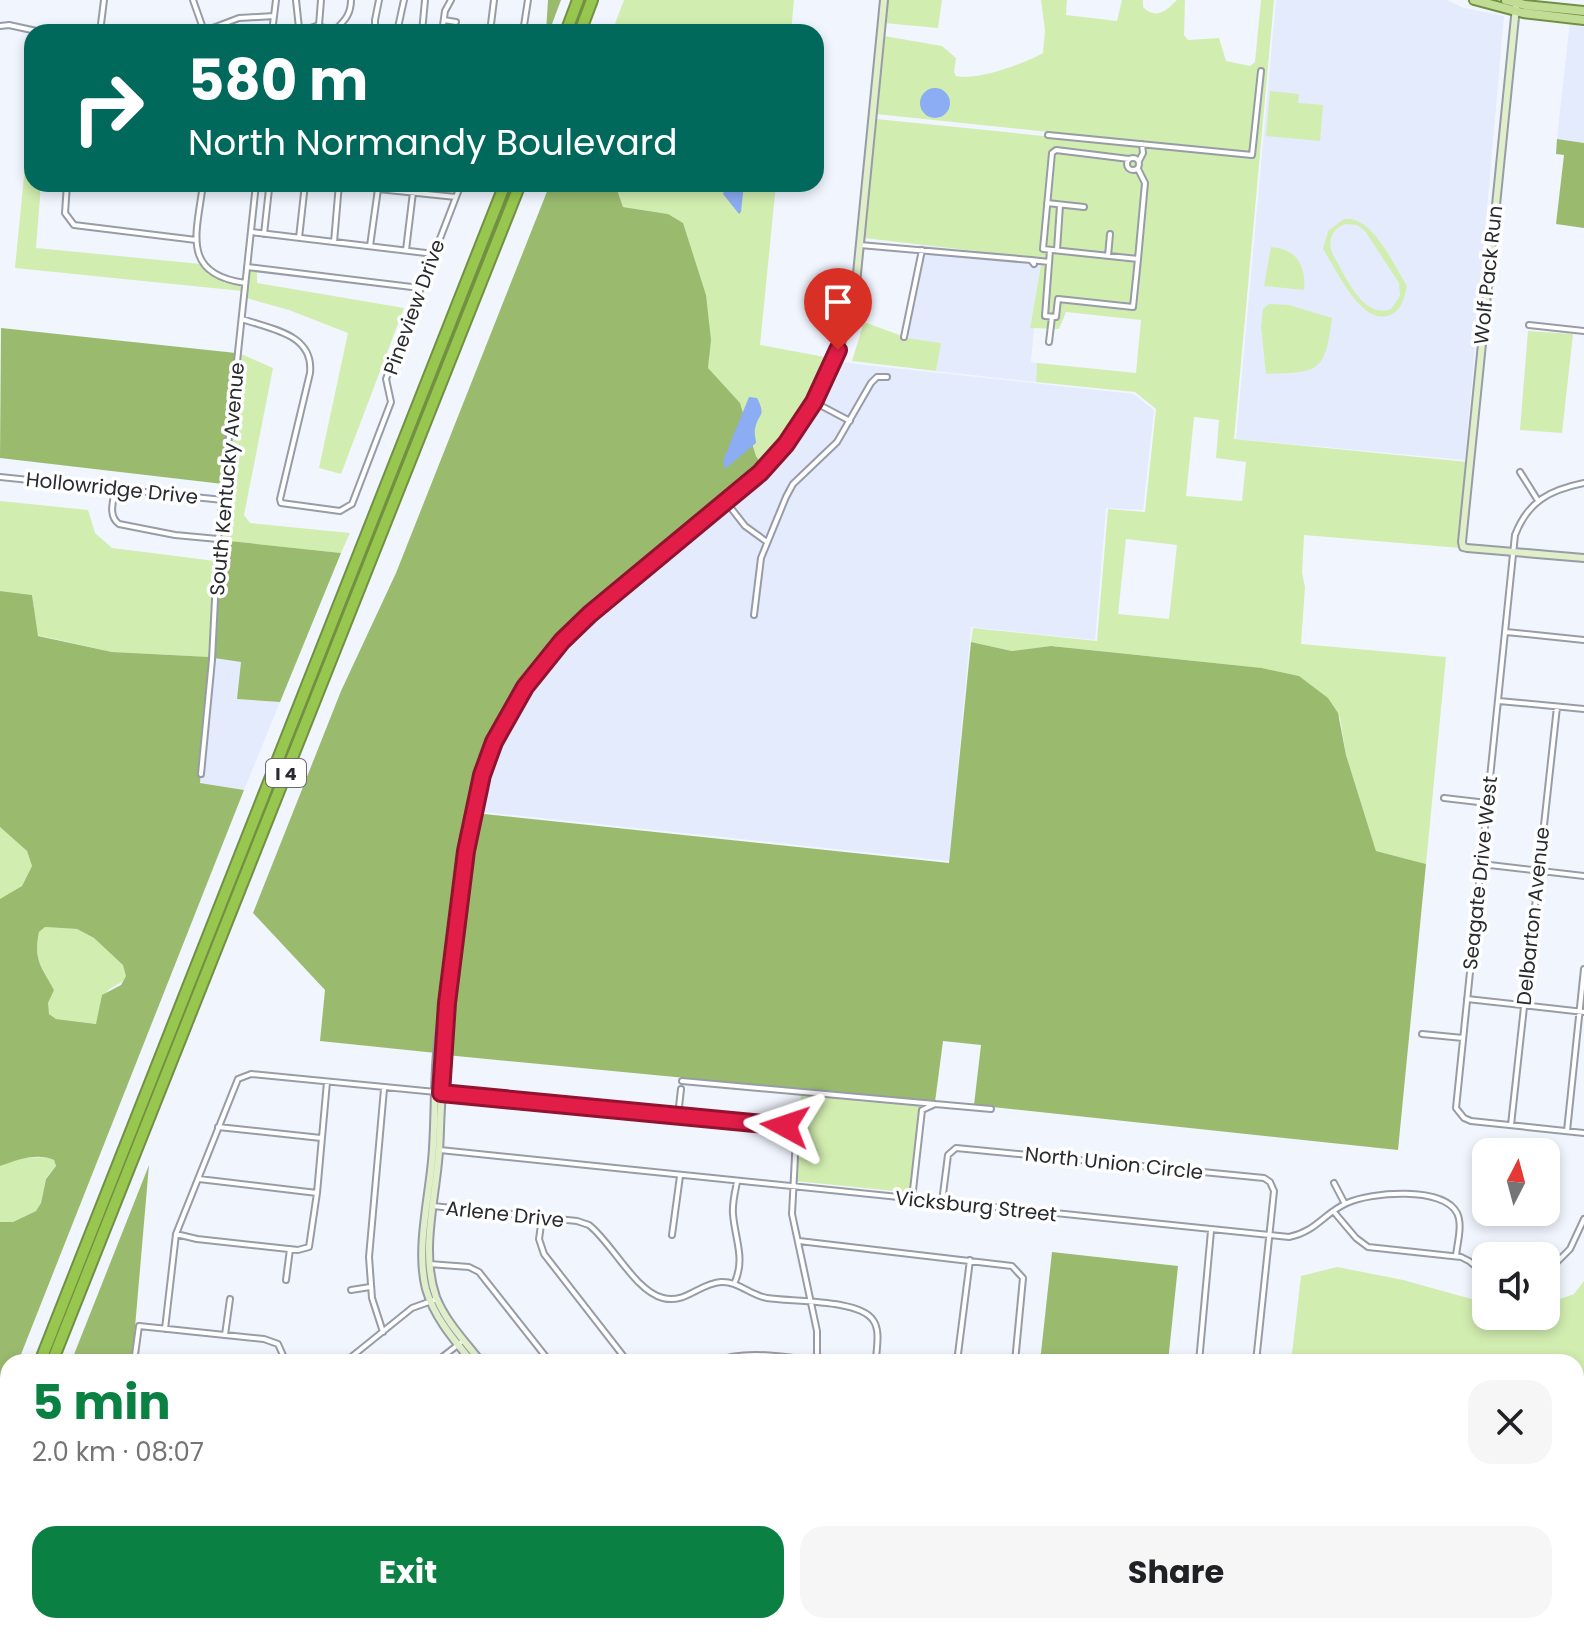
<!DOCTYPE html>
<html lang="en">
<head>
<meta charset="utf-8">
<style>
  :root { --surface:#fff; --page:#f6f6f6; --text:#202124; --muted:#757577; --accent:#0b8043 }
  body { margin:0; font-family:Poppins,sans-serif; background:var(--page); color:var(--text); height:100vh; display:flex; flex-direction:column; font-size:30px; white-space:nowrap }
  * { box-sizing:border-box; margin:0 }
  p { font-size:26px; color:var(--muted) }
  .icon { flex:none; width:44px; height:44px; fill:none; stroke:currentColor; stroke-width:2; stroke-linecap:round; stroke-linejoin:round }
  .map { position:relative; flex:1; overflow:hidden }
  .side { position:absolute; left:0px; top:1354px; width:1584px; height:280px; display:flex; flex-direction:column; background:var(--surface); border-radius:24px 24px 0 0; box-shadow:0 4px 12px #0003 }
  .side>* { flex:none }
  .hud { position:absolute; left:24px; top:24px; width:800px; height:168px; border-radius:24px; box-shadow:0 4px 12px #0003; background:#00695c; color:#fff; overflow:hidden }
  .needle { width:52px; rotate:6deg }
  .tools { position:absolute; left:1472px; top:1138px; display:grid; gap:16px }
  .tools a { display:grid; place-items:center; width:88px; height:88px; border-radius:16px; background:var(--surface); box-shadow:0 4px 12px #0003; font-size:40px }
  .pin { position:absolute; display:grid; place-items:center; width:68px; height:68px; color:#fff; margin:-82px -34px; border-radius:50% 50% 50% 0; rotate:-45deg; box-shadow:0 0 8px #0007 }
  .pin .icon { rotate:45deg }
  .me { position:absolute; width:88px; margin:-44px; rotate:275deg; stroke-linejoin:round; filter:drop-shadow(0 0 6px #0008) }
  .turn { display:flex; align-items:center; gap:28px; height:168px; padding:0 32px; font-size:36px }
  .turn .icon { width:104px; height:104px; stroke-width:2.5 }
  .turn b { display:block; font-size:56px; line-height:68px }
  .round { display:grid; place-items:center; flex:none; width:84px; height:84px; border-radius:24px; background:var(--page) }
  .overview { display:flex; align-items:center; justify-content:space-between; height:136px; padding:0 32px }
  h1 { font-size:48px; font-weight:700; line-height:60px; color:var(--accent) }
  .action { display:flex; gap:16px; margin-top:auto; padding:16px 32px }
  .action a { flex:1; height:92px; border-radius:24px; background:var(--accent); color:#fff; font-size:32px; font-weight:700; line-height:92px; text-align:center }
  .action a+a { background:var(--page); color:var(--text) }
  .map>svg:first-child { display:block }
</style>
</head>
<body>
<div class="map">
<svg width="1584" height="1634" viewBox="0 0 1584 1634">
  <rect width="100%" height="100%" fill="#f1f5fe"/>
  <path fill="#e3ebfd" d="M1276,0H1446L1464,8L1504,16L1465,460L1236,439Z
    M1570,21L1584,22V143L1557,139Z
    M919,245L1035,258L1037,264L1041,265L1030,327L1034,328L1031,362L1037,363L1036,382L936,371L940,343L906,338L924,252L1030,262L1034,267L1037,264L1033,259L919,247Z
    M838,362L1134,394L1154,410L1143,510L1106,508L1095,640L971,627L949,861L484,812L490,768L498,740L533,680L566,641L757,479L783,453L805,427Z
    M214,658L241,662L237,699L280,702L244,790L200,783V777L203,776Z"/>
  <path fill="#d2edb0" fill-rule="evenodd" d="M624,0H794L791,32H612Z
    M887,0H942L938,28L884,23Z
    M1041,0H1067L1066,15L1117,21L1122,0H1143V7C1156,20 1166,11 1177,0H1185L1184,35L1188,40L1219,38L1226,61L1250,66L1255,62L1261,0H1274L1234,439L1468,462L1460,548L1304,535L1302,573L1305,587L1301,644L1446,657L1426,864L1376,851L1346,755L1340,718L1299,676L1262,668L1052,646L1013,651L971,642L973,628L1097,641L1108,509L1145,512L1156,409L1135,392L1036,382L1037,363L1136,373L1141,320L1066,312L1059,329L1030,328L1041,265L1037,264L1035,258L864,238L876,119L1252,157L1254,155L1262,76H1258L1251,153L876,114L884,36L942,46L956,58L954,72L956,76C978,81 1023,64 1043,53L1045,30ZM1194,417L1219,420L1216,458L1246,462L1242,501L1186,496ZM1126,539L1177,545L1169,619L1118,614Z
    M1270,91L1299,94L1298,103L1323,105L1320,141L1266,136Z
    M32,95V184H41L36,248L201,264L225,283L243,285L242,291L15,268Z
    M615,184H776L760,345L835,359L809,413L763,466L756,456L747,422L708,368C714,302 700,270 668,214L623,207Z
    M1344,219C1373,216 1393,264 1407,286C1404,298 1402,312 1387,316C1360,323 1336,269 1323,249L1328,231ZM1345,224L1357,225L1365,231L1399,283L1400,296L1391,309C1362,320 1345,274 1333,255C1327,241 1331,230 1345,224Z
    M1271,247C1297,249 1306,266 1304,290L1264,286Z
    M249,269L257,270V283L404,308L341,474L319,468L348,333L289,310L246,298Z
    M1269,304L1289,305L1332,318C1325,374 1318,372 1266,374L1261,326L1263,309Z
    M864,322L902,336L905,340L906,338L941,343L936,371L852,361Z
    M1528,331L1573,334L1562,433L1520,430Z
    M241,354L273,368L244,515L250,523L350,533L341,553L220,540Z
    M0,501L88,510L95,533L112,548L215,561L210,657L112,652L37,635L32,595L0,591Z
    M0,827L27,851L32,866L22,886L3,900L0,899Z
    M45,927L77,929L94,938L124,965L127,976C121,984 119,983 111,988C99,996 100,1011 97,1024L56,1019L49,1014L47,1003L54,990C42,967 33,961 39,932Z
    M801,1093L924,1105L919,1114L914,1193L795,1181Z
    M23,1157C34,1159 45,1155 54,1160L56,1166L46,1178L41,1203L36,1211L13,1222H0V1166Z
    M1337,1267L1403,1280L1486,1303V1316H1546V1304L1574,1294L1584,1281V1376L1576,1377V1362H1291L1301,1276Z
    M1576,1432L1584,1434V1505L1576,1507Z
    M1576,1580L1584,1586V1634H1498L1495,1626H1576Z
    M0,1624C21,1626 47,1632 70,1633C84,1633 93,1626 107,1626L106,1634H0Z
    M1232,1626H1264V1634H1234Z"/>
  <path fill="#9abb6e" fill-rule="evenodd" d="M548,0H561L549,32H546Z
    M1557,139L1584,143V228L1556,224L1564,155L1556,154Z
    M550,184H615L623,207L668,214L683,223L706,295L711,340L708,368L740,403L756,456L763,466L547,654L508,709L492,741L473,802L436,1053L320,1041L325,990L253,913L341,691L396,573Z
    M1,328L236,353L223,484L0,458Z
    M220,540L341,553L280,702L237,699L241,662L214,658Z
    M0,591L32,595L38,636L112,652L210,657L200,783L244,790L18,1362H8V1387L0,1408V1222H13L36,1211L41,1203L46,1179L56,1166L54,1160C38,1152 16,1160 0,1166V899L22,886L32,866L27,851L0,827ZM45,927L77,929L94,938L123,965L126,976L121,985L102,995L96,1024L56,1019L49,1014L48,1003L54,990C42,967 33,961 39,932Z
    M971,642L1012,651L1051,646L1262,668L1299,676L1328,698L1338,713L1346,755L1376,851L1426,864L1398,1150L974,1105L981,1045L943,1041L935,1102L446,1055C451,962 461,856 489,767L484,814L949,863Z
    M149,1165L132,1362H71Z
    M1052,1252L1178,1266L1168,1362H1040Z
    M247,1626H311L297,1634H243Z"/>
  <path fill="#8cacf3" d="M920 103a15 15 0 1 1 30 0a15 15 0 1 1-30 0Z
    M727,184H744L741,212L739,214L723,194Z
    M749,397L757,398C767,417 758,413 755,429C754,434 756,439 756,443L725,469L723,461Z"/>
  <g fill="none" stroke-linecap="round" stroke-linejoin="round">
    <g stroke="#979ca6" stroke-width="8">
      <path id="street" d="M193,0L204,31
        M296,0L299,28L305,30L319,25L330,32
        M444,20L456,22
        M319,25L321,0
        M0,26L9,25L41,32
        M100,32L104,0
        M202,32L239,18L274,16
        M272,32L276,0
        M333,32C343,22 351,16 351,0
        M375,32V20L379,0
        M397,32L404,0
        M422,32L425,0
        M442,32L445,11L451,0
        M490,32L494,0
        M523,32L528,0
        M1048,135L1252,155L1261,71
        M1127 164a6 6 0 1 1 12 0a6 6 0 1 1-12 0Z
        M1129,159L1056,150L1052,153L1043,249L1138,259L1145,183L1138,169
        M1139,161L1143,153L1142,144
        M67,184L65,213L74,225L196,240
        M203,184C197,232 180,274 245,283
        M1047,203L1084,207
        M251,232L434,254
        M264,234L269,189
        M299,238L305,184
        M334,242L339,184
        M860,245L1031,260L1034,264
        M370,246L378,189L456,197
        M406,250L414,184
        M1050,250L1045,316L1056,317L1058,299L1133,307L1138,259
        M1057,250L1060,205
        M1108,256L1110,234
        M1031,260L1049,262
        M247,267L420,288
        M242,319C271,329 314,334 310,373L280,499L281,503L340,511L352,504L391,402L386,379L461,184
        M1529,325L1584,331
        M904,337L922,250
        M1049,342L1052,317
        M814,402L850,421
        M1520,472L1537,499
        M0,477L223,500
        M1584,483C1550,490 1528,501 1515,535L1456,1108L1464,1118L1471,1121L1584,1133
        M115,490C113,502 108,516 119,524L175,535L218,539
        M727,503L745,526L767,542
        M754,615L761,558L786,497L793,484L837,442L871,383L877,377H887
        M1506,632L1584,640
        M1499,701L1584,709
        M201,774L212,660L218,539L256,184
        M1444,798L1487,803
        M1481,864L1584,876
        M1467,999L1584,1012
        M1422,1034L1463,1038
        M682,1081L935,1104
        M678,1116L681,1089
        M1511,1125L1557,707
        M218,1127L321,1138
        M1567,1131L1584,969
        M440,1150L1289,1237C1317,1231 1324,1213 1347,1203C1371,1192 1443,1186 1457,1213C1463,1225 1457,1244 1456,1256
        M199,1179L317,1193
        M1334,1183L1345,1204
        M912,1199L922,1110L935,1104L991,1109
        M942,1202L948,1155L956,1148L1264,1178L1270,1182L1274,1191L1256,1362
        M433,1206L577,1221L589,1225C612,1243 635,1291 663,1298C686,1304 700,1283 721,1282C738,1281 750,1295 767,1298C791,1302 859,1299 873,1320C881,1331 876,1349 876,1362
        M1334,1212L1356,1238L1368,1247L1461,1257L1469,1261L1486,1275
        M542,1218L539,1239L544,1254L628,1362
        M176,1234L197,1239L298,1250L309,1247L317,1193L327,1082
        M672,1235L680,1176
        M799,1241L1012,1266L1023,1278L1015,1362
        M429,1264L469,1267L479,1272L550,1362
        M1546,1273L1570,1249L1584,1219
        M286,1280L290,1249
        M734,1284C746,1259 735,1240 733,1214C732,1204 735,1192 737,1182
        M351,1290L370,1287
        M165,1329L176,1234L238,1079L251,1074L785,1126L796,1137L792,1214L817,1331V1362
        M383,1332L372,1298L369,1257L384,1089
        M225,1335L230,1299
        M134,1362L139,1326L264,1339L278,1344L286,1362
        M345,1362L412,1308L437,1299
        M436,1362L464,1340
        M713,1362C747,1349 781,1357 817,1361
        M957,1362L970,1260
        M1199,1362L1211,1231
        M328,1626L334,1634
        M635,1626L659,1629
        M1011,1626L1076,1634
        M1284,1626L1291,1634
        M108,1634L109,1626
        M165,1634L168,1626
        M424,1634L426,1626
        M483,1634L484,1626
        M541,1634L542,1626
        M747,1634L748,1626
        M804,1634L805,1626
        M860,1634L861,1626
        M916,1634L917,1626
        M973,1634L974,1626
        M1148,1634L1151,1626"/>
    </g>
    <g stroke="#979ca6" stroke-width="10">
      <path id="secondary" d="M1516,7L1462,542L1463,547L1467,548L1584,558
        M443,1013C433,1057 436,1103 433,1148C431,1191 415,1247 426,1289C434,1317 454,1340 472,1362
        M481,1362C465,1341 446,1322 436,1297C420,1251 436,1198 439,1151C440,1137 440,1122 441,1108C443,1045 449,982 457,919C468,838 477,756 525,687C554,644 593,612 633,579C738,494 816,441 854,304L884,0
        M1358,1626L1364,1634
        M595,1634V1626
        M602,1634L603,1626"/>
    </g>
    <g stroke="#719044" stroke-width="12">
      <path id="primary" d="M1474,0L1523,13L1584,20
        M1506,0L1525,5L1584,11"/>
    </g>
    <g stroke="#719044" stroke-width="14">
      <path id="highway" d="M566,32L578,0
        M580,32L592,0
        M40,1362L505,184
        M52,1362L520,184
        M0,1463L8,1442
        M0,1492L8,1472"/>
    </g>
    <use href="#street" stroke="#fff" stroke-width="4"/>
    <use href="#secondary" stroke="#e0eeca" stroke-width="6"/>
    <use href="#primary" stroke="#c1dd95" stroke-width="8"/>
    <use href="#highway" stroke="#98c74f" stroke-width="10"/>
  </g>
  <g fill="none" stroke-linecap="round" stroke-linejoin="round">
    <g stroke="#92132f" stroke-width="20">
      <path id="route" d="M785,1126L441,1093L447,1003L466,851L482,775L494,742L525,687L562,641L590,614L760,473L786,444L814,402L838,350"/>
    </g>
    <use href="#route" stroke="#e11d48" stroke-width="14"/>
  </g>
  <g text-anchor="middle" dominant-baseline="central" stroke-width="7" stroke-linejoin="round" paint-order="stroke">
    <rect fill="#fff" stroke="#696b6d" stroke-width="2" x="266" y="759" width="40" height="28" rx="6"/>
    <g font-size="18" font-weight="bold" fill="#292b2f">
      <text x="286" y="773">I 4</text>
    </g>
    <g font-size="20" fill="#292b2f" stroke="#fff">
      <text transform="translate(1488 275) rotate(-84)">Wolf Pack Run</text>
      <text transform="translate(414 307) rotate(-70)">Pineview Drive</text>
      <text transform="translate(227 479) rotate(-85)">South Kentucky Avenue</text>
      <text transform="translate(112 488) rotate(6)">Hollowridge Drive</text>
      <text transform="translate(1480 873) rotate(-84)">Seagate Drive West</text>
      <text transform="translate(1533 916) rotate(-84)">Delbarton Avenue</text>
      <text transform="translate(1114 1163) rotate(6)">North Union Circle</text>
      <text transform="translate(976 1206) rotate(6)">Vicksburg Street</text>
      <text transform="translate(505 1214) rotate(6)">Arlene Drive</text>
    </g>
  </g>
</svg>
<div class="tools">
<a><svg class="needle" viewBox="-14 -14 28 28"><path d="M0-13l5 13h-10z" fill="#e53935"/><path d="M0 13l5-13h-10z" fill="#757577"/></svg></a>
<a><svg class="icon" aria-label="sound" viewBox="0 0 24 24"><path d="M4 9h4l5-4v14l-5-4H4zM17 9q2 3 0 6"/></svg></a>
</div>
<div class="pin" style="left:838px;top:350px;background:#d93025"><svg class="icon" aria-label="arrive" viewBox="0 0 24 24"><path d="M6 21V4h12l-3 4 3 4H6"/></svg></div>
<svg class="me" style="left:785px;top:1126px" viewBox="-20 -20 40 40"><path d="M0-17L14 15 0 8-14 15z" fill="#e11d48" stroke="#fff" stroke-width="4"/></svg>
<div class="hud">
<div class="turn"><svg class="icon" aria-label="right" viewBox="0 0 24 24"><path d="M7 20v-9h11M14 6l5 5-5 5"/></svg><div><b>580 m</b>North Normandy Boulevard</div></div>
</div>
<section class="side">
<div class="overview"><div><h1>5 min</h1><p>2.0 km · 08:07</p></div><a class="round"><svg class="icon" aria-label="close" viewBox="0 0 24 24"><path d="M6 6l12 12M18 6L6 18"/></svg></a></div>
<div class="action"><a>Exit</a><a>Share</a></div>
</section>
</div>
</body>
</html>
